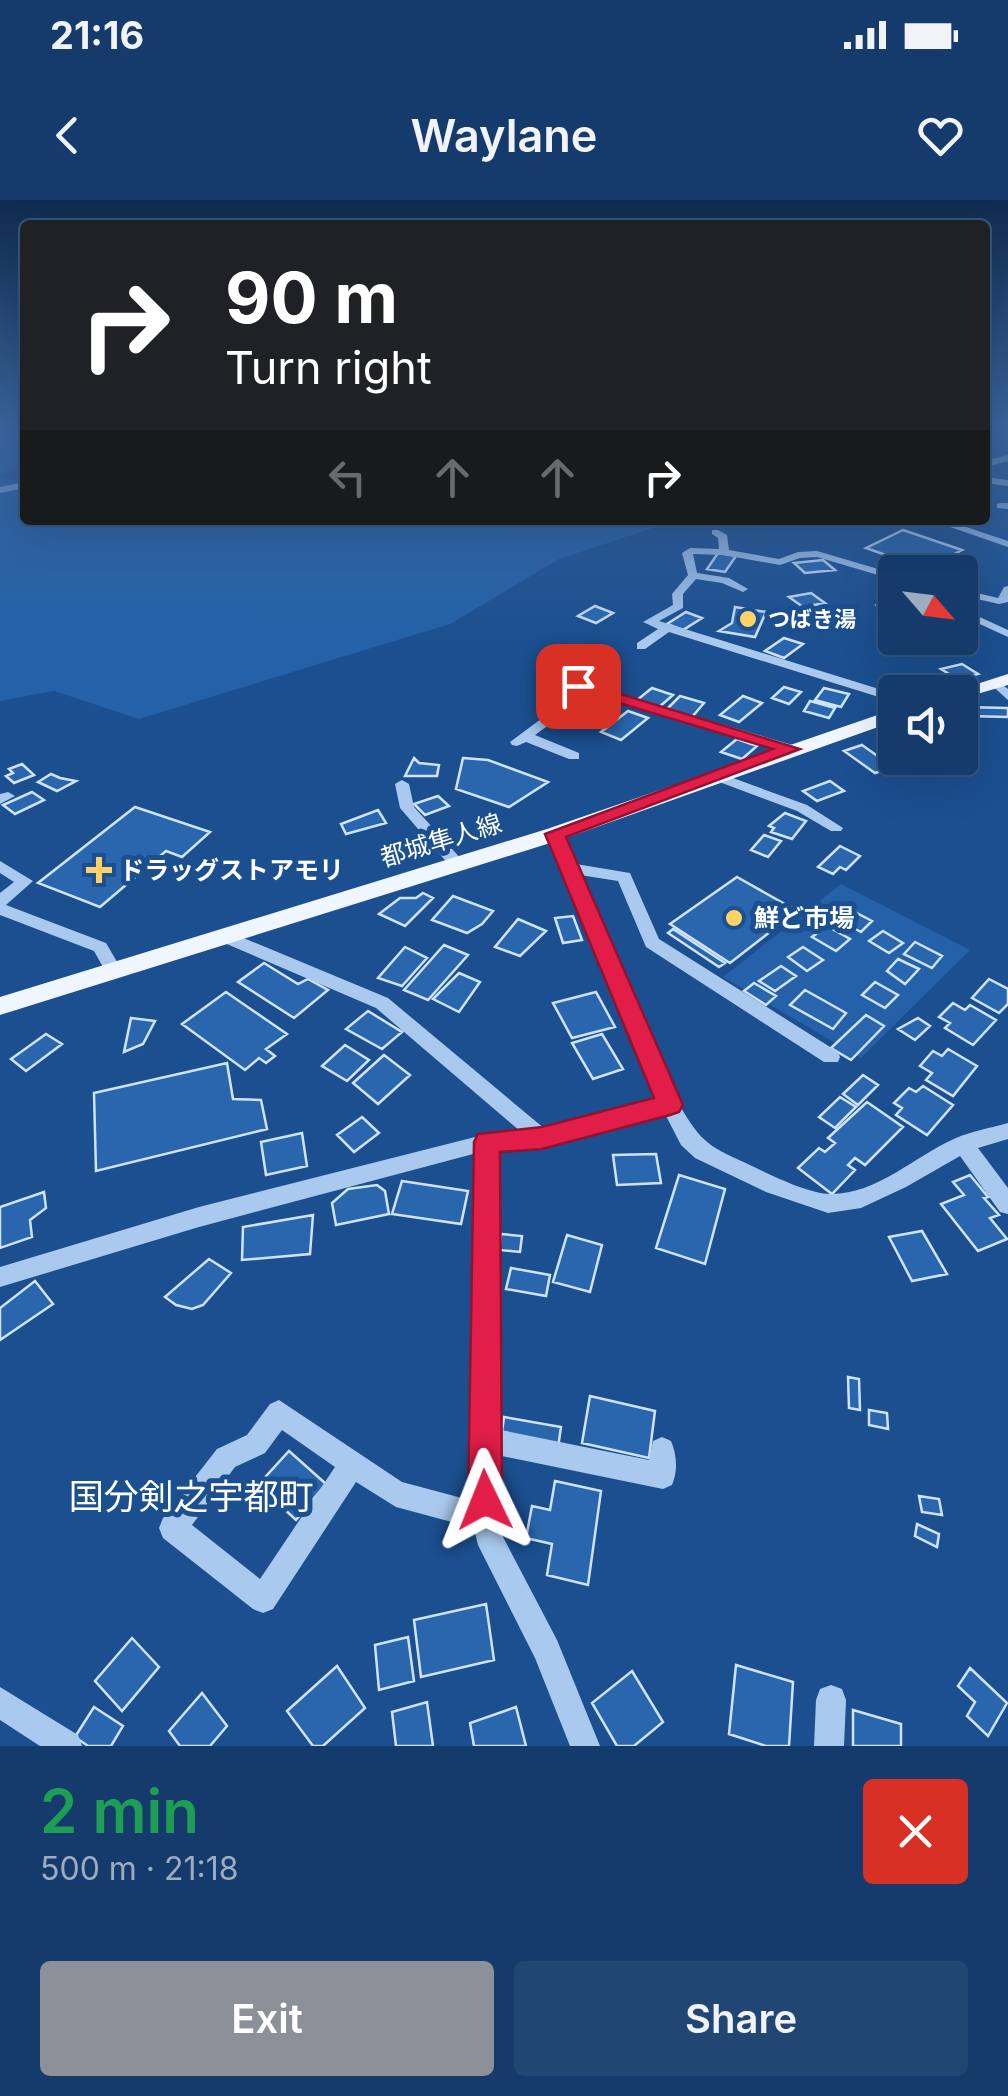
<!DOCTYPE html>
<html lang="en">
<head>
<meta charset="utf-8">
<style>
  :root { --surface:#143b6b; --page:#214673; --text:#f1f3f6; --muted:#9dadc1; --line:#33557e; --accent:#8c9099 }
  body { margin:0; font-family:Inter,"Noto Sans JP",sans-serif; background:var(--page); color:var(--text); height:100vh; display:flex; flex-direction:column; font-size:38px; white-space:nowrap }
  * { box-sizing:border-box; margin:0 }
  p { font-size:32px; color:var(--muted) }
  .icon { flex:none; width:55px; height:55px; fill:none; stroke:currentColor; stroke-width:2; stroke-linecap:round; stroke-linejoin:round }
  .map { position:relative; height:1546px; overflow:hidden }
  .sheet { display:flex; flex-direction:column; background:var(--surface); flex:1 }
  .sheet>* { flex:none }
  .hud { position:absolute; left:20px; top:20px; width:970px; height:305px; border-radius:10px; box-shadow:0 10px 40px #0002,0 0 0 2px var(--line); background:#202124; color:#fff; overflow:hidden }
  .needle { width:65px; rotate:118deg }
  .controls { position:absolute; left:878px; top:355px; display:grid; gap:20px }
  .controls a { display:grid; place-items:center; width:100px; height:100px; border-radius:10px; background:var(--surface); box-shadow:0 10px 40px #0002,0 0 0 2px var(--line); font-size:50px }
  .pin { position:absolute; display:grid; place-items:center; width:85px; height:85px; color:#fff; margin:-42px; border-radius:20px; box-shadow:0 5px 15px #0006 }
  .me { position:absolute; width:110px; margin:-55px; rotate:358deg; stroke-linejoin:round; filter:drop-shadow(0 0 8px #0008) }
  .turn { display:flex; align-items:center; gap:35px; height:210px; padding:0 40px; font-size:45px }
  .turn .icon { width:130px; height:130px; stroke-width:2.5 }
  .turn b { display:block; font-size:70px; line-height:85px }
  .lanes { display:flex; align-items:center; height:95px; padding:0 40px; background:#0003; justify-content:center; gap:50px; direction:ltr }
  .lanes .off { opacity:.35 }
  .round { display:grid; place-items:center; flex:none; width:105px; height:105px; border-radius:10px; background:var(--page) }
  .summary { display:flex; align-items:center; justify-content:space-between; height:170px; padding:0 40px }
  h1 { font-size:60px; font-weight:600; line-height:75px; color:#1e9e55 }
  .cta { display:flex; gap:20px; margin-top:auto; padding:20px 40px }
  .cta a { flex:1; height:115px; border-radius:10px; background:var(--accent); color:#fff; font-size:40px; font-weight:600; line-height:115px; text-align:center }
  .cta a+a { background:var(--page); color:var(--text) }
  .status { display:flex; justify-content:space-between; align-items:center; height:70px; padding:0 50px; background:var(--surface); direction:ltr }
  .status svg { height:28px; fill:currentColor }
  header { display:flex; justify-content:space-between; align-items:center; height:130px; padding:0 40px; background:var(--surface); font-size:45px; font-weight:600 }
  .map>svg:first-child { display:block }
</style>
</head>
<body>
<div class="status"><b>21:16</b><svg viewBox="0 0 49 12"><path d="M0 12V9h3v3zM5 12V6h3v6zM10 12V3h3v9zM15 12V0h3v12zM26 1h20v11H26zM47 4h2v5h-2z"/></svg></div>
<header><svg class="icon" aria-label="back" viewBox="0 0 24 24"><path d="M15 5l-7 7 7 7"/></svg>Waylane<svg class="icon" aria-label="heart" viewBox="0 0 24 24"><path d="M12 20l-8-8c-3-5 5-10 8-4 3-6 11-1 8 4z"/></svg></header>
<div class="map">
<svg width="1008" height="1546" viewBox="0 0 1008 1546">
  <rect width="100%" height="100%" fill="#1b4f8f"/>
  <path fill="#2461a8" d="M0,224H25V260L0,276Z
    M0,277L25,282V320H677L559,359L450,424L139,519L54,491L0,501Z
    M841,684L970,750L861,858L723,777Z"/>
  <path fill="#2a66ad" stroke="#cfe3fa" stroke-width="2.5" d="M903,330L962,350L925,369L866,348Z
    M718,353L736,356L725,372L707,369Z
    M823,360L835,370L805,373L794,363Z
    M811,393L825,403L803,407L789,397Z
    M595,406L613,413L596,423L578,416Z
    M735,407L766,412L755,437L719,431L732,423Z
    M686,412L702,418L683,430L667,424Z
    M784,438L803,444L784,458L765,451Z
    M962,464L978,474L957,479L941,469Z
    M784,487L801,492L789,504L772,498Z
    M652,488L673,495L658,508L637,500Z
    M824,488L849,494L841,507L815,500Z
    M680,496L704,503L692,517L667,509Z
    M743,496L762,503L739,522L720,515Z
    M810,501L835,508L829,518L804,511Z
    M962,507L1008,508V517L967,516Z
    M628,511L648,518L621,540L601,532Z
    M737,539L757,546L742,559L721,552Z
    M862,545L893,567L875,573L844,551Z
    M414,558L419,563L439,565L437,576H405Z
    M463,558L488,560L548,582L509,607L456,589Z
    M22,564L34,575L14,583L6,576L13,573L9,569Z
    M51,574L60,578L76,581L57,591L38,582Z
    M830,581L844,591L817,601L803,591Z
    M32,592L44,600L15,614L3,605Z
    M438,596L449,606L425,615L414,604Z
    M135,607L210,632L182,657L166,651L100,707L38,683Z
    M378,610L386,623L346,634L341,624Z
    M785,613L806,621L792,639L771,632L774,628L769,626Z
    M764,635L781,641L768,657L751,650Z
    M840,646L860,656L846,670L840,667L833,674L818,667Z
    M737,677L797,711L730,763L670,724Z
    M423,693L433,698L405,726L379,714L400,698H416Z
    M453,696L493,711L482,724L467,733L432,720Z
    M851,710L872,721L861,732L839,720Z
    M573,716L582,740L563,743L555,718Z
    M518,719L546,731L520,756L495,747Z
    M827,726L850,739L836,751L812,737Z
    M673,729L725,763L719,767L668,733Z
    M883,731L903,743L889,753L869,741Z
    M915,742L942,756L932,768L904,754Z
    M444,745L468,755L428,800L404,790Z
    M405,747L427,758L402,786L378,778Z
    M803,747L823,760L807,771L788,757Z
    M898,759L919,769L905,784L887,771Z
    M264,763L298,784L308,779L328,790L294,818L238,782Z
    M781,766L796,776L775,791L759,781Z
    M459,773L480,782L459,812L433,799Z
    M989,779L1008,789V804L999,813L972,798Z
    M875,782L898,795L885,808L862,795Z
    M754,783L776,796L766,805L744,791Z
    M805,790L846,813L833,829L790,805Z
    M226,792L287,834L266,849L275,856L266,863L259,858L245,870L182,824Z
    M596,792L615,827L572,838L553,803Z
    M953,803L965,810L970,805L996,820L973,845L945,828L950,823L939,817Z
    M368,811L402,832L382,849L346,829Z
    M866,815L884,826L851,860L831,848Z
    M131,818L155,821L143,844L124,852Z
    M918,818L930,826L915,840L898,829Z
    M46,834L62,844L26,871L11,859Z
    M602,834L623,869L593,879L572,843Z
    M345,845L369,860L347,881L322,866Z
    M948,849L977,866L953,896L926,880L932,873L920,866L933,851L942,856Z
    M384,855L410,875L378,904L353,883Z
    M227,863L233,899L261,900L267,929L96,971L94,893Z
    M863,875L878,885L858,905L843,894Z
    M923,886L953,905L927,935L896,915L902,908L894,903L909,888L916,892Z
    M840,897L856,907L835,928L819,917Z
    M867,902L903,927L865,965L855,958L848,965L855,970L832,994L798,968L819,948L825,952L835,943L828,938Z
    M362,917L379,933L354,952L337,935Z
    M302,933L307,966L266,975L261,942Z
    M656,954L661,983L617,985L613,955Z
    M679,975L725,989L705,1064L656,1048Z
    M970,975L988,997L984,998L999,1015L990,1018L1007,1039L978,1051L941,1004L964,995L953,982Z
    M402,981L468,991L461,1024L392,1014Z
    M377,985L385,991L389,1014L336,1025L332,1003L348,989Z
    M44,992L46,1008L30,1020L32,1037L0,1048V1007Z
    M313,1015L310,1054L242,1060L243,1027Z
    M922,1031L947,1074L912,1081L889,1037Z
    M501,1034L522,1036L520,1052L499,1050Z
    M567,1035L602,1045L590,1092L553,1082Z
    M209,1059L231,1073L203,1105L192,1109L176,1105L165,1097Z
    M511,1068L550,1075L546,1096L506,1089Z
    M35,1081L53,1104L0,1140V1108Z
    M848,1177L859,1179L860,1210L849,1208Z
    M590,1196L655,1211L649,1258L582,1243Z
    M869,1210L887,1213L888,1229L869,1225Z
    M504,1217L561,1227L558,1248L501,1239Z
    M289,1251L326,1284L296,1320L258,1285Z
    M555,1281L601,1291L588,1385L547,1375L552,1344L526,1338L532,1306L550,1310Z
    M919,1296L939,1299L942,1315L922,1312Z
    M917,1324L939,1334L937,1347L915,1336Z
    M486,1404L494,1460L421,1477L414,1420Z
    M408,1437L414,1481L379,1490L375,1445Z
    M132,1438L159,1467L122,1511L95,1481Z
    M736,1465L793,1482L789,1546H766L729,1534Z
    M337,1466L365,1508L323,1546H313L287,1511Z
    M970,1468L1007,1503L988,1536L967,1516L975,1502L958,1486Z
    M632,1471L663,1522L634,1546H617L592,1503Z
    M202,1493L227,1526L210,1546H180L169,1531Z
    M427,1502L433,1546H396L392,1512Z
    M94,1507L123,1526L111,1546H88L75,1537Z
    M516,1507L526,1546H474L470,1523Z
    M853,1510L901,1524V1546H853Z"/>
  <g fill="none" stroke-linecap="round" stroke-linejoin="round">
    <path fill="#a9c9ee" fill-rule="evenodd" d="M1008,255V261L985,267V261Z
      M985,277L1008,280V286L985,283Z
      M25,282V288L0,293V287Z
      M1000,303H1008V309L997,308V304Z
      M930,320H945L1008,341V347Z
      M712,330H718L727,335L729,350L779,359L798,352L817,351L895,374V380L817,357L800,358L780,365L724,355L693,354L697,373L729,378L748,389L743,392L722,383L696,379L683,394V408L659,421L895,494V502L669,432L645,449H637V443L658,429L643,422L673,405L672,394L688,375L682,353L690,348L719,349L718,338L712,334Z
      M1008,386V402L999,404L960,395V389L998,398L1004,387Z
      M895,397V404L880,408L874,405Z
      M960,408L1008,430V437L960,415Z
      M995,479L1008,489V500L989,483Z
      M578,482L796,546L798,549L791,553L786,552L591,494L535,535L579,553V559H569L526,542L517,546L512,545L510,542L580,490L572,486Z
      M719,573L807,605L843,628L841,631H831L797,611L714,580V574Z
      M402,580L409,584L414,607L462,660L464,663L462,666H450L400,608L395,584Z
      M8,592L15,596L0,604V594Z
      M555,629L563,634L576,664L630,673L659,739L838,852L840,857L838,862H824L646,747L618,681L580,675L679,904C702,945 711,947 752,966C773,976 809,994 831,994C878,994 916,955 956,938C972,931 991,928 1008,923V939L978,948L1008,988V1014L1000,1012L960,956L906,987L861,1008L828,1013L766,992L695,958L681,945L665,914L542,946L497,950L496,1229L649,1260L653,1241L662,1237L671,1241C677,1255 678,1271 672,1285L663,1289L497,1255L501,1333L557,1440L600,1546H570L535,1458L478,1345L474,1328L396,1307L356,1282L273,1409L263,1413L253,1409L163,1338L159,1328L163,1318L217,1249L247,1235L270,1204L279,1200L402,1282L473,1301L470,1239L477,953L199,1027L0,1087V1067L199,1007L487,934L520,931L376,808L222,742L220,738L222,734H234L388,798L545,929L658,900L547,634ZM282,1230L335,1267L260,1379L192,1325L235,1267L265,1253Z
      M0,661L33,681L6,705L106,743L123,772L120,776H108L94,751L0,715V693L14,682L0,673Z
      M831,1485L842,1489L846,1500L844,1546H814L816,1500L820,1489Z
      M0,1487L78,1535L82,1546H40L0,1520Z"/>
    <path fill="#f0f6ff" fill-rule="evenodd" d="M1008,474V485L960,499V492H952Z
      M895,509V521L563,639L0,815V797L547,629Z"/>
  </g>
  <linearGradient id="sky" x2="0" y2="1"><stop stop-color="#0f2b4f"/><stop offset="0.51" stop-color="#39639b"/><stop offset="1" stop-color="#39639b" stop-opacity="0"/></linearGradient>
  <rect width="1008" height="441" fill="url(#sky)"/>
  <path fill="#e11d48" stroke="#92132f" stroke-width="2.5" d="M578,481L800,549L566,637L683,905L679,912L670,915L542,949L500,952L502,1300L497,1313L485,1318L473,1313L468,1300L474,942L478,934L542,927L654,898L545,634L773,549L572,489L570,486Z"/>
  <g fill="#ffd166" stroke="#1b4f8f" stroke-width="4">
    <circle cx="748" cy="419" r="10"/>
    <path d="M94 655h10v10h10v10h-10v10h-10v-10h-10v-10h10z"/>
    <circle cx="734" cy="718" r="10"/>
  </g>
  <g text-anchor="middle" dominant-baseline="central" stroke-width="10" stroke-linejoin="round" paint-order="stroke">
    <g font-size="22" font-weight="bold" fill="#fff" stroke="#1b4f8f" text-anchor="start">
      <text x="768" y="419">つばき湯</text>
    </g>
    <g font-size="25" fill="#fff" stroke="#1b4f8f">
      <text transform="translate(441 640) rotate(-17)">都城隼人線</text>
    </g>
    <g font-size="25" font-weight="bold" fill="#fff" stroke="#1b4f8f" text-anchor="start">
      <text x="119" y="670">ドラッグストアモリ</text>
      <text x="754" y="718">鮮ど市場</text>
    </g>
    <g font-size="35" fill="#fff" stroke="#1b4f8f">
      <text x="191" y="1296">国分剣之宇都町</text>
    </g>
  </g>
</svg>
<div class="controls">
<a><svg class="needle" viewBox="-14 -14 28 28"><path d="M0-13l5 13h-10z" fill="#e53935"/><path d="M0 13l5-13h-10z" fill="#9dadc1"/></svg></a>
<a><svg class="icon" aria-label="sound" viewBox="0 0 24 24"><path d="M4 9h4l5-4v14l-5-4H4zM17 9q2 3 0 6"/></svg></a>
</div>
<div class="pin" style="left:578px;top:486px;background:#d93025"><svg class="icon" aria-label="arrive" viewBox="0 0 24 24"><path d="M6 21V4h12l-3 4 3 4H6"/></svg></div>
<svg class="me" style="left:485px;top:1300px" viewBox="-20 -20 40 40"><path d="M0-17L14 15 0 8-14 15z" fill="#e11d48" stroke="#fff" stroke-width="4"/></svg>
<div class="hud">
<div class="turn"><svg class="icon" aria-label="right" viewBox="0 0 24 24"><path d="M7 20v-9h11M14 6l5 5-5 5"/></svg><div><b>90 m</b>Turn right</div></div>
<div class="lanes"><svg class="icon off" aria-label="left" viewBox="0 0 24 24"><path d="M17 20v-9H6M10 6l-5 5 5 5"/></svg><svg class="icon off" aria-label="ahead" viewBox="0 0 24 24"><path d="M12 20V5M6 11l6-6 6 6"/></svg><svg class="icon off" aria-label="ahead" viewBox="0 0 24 24"><path d="M12 20V5M6 11l6-6 6 6"/></svg><svg class="icon" aria-label="right" viewBox="0 0 24 24"><path d="M7 20v-9h11M14 6l5 5-5 5"/></svg></div>
</div>
</div>
<section class="sheet">
<div class="summary"><div><h1>2 min</h1><p>500 m · 21:18</p></div><a class="round" style="background:#d93025;color:#fff"><svg class="icon" aria-label="close" viewBox="0 0 24 24"><path d="M6 6l12 12M18 6L6 18"/></svg></a></div>
<div class="cta"><a>Exit</a><a>Share</a></div>
</section>
</body>
</html>
